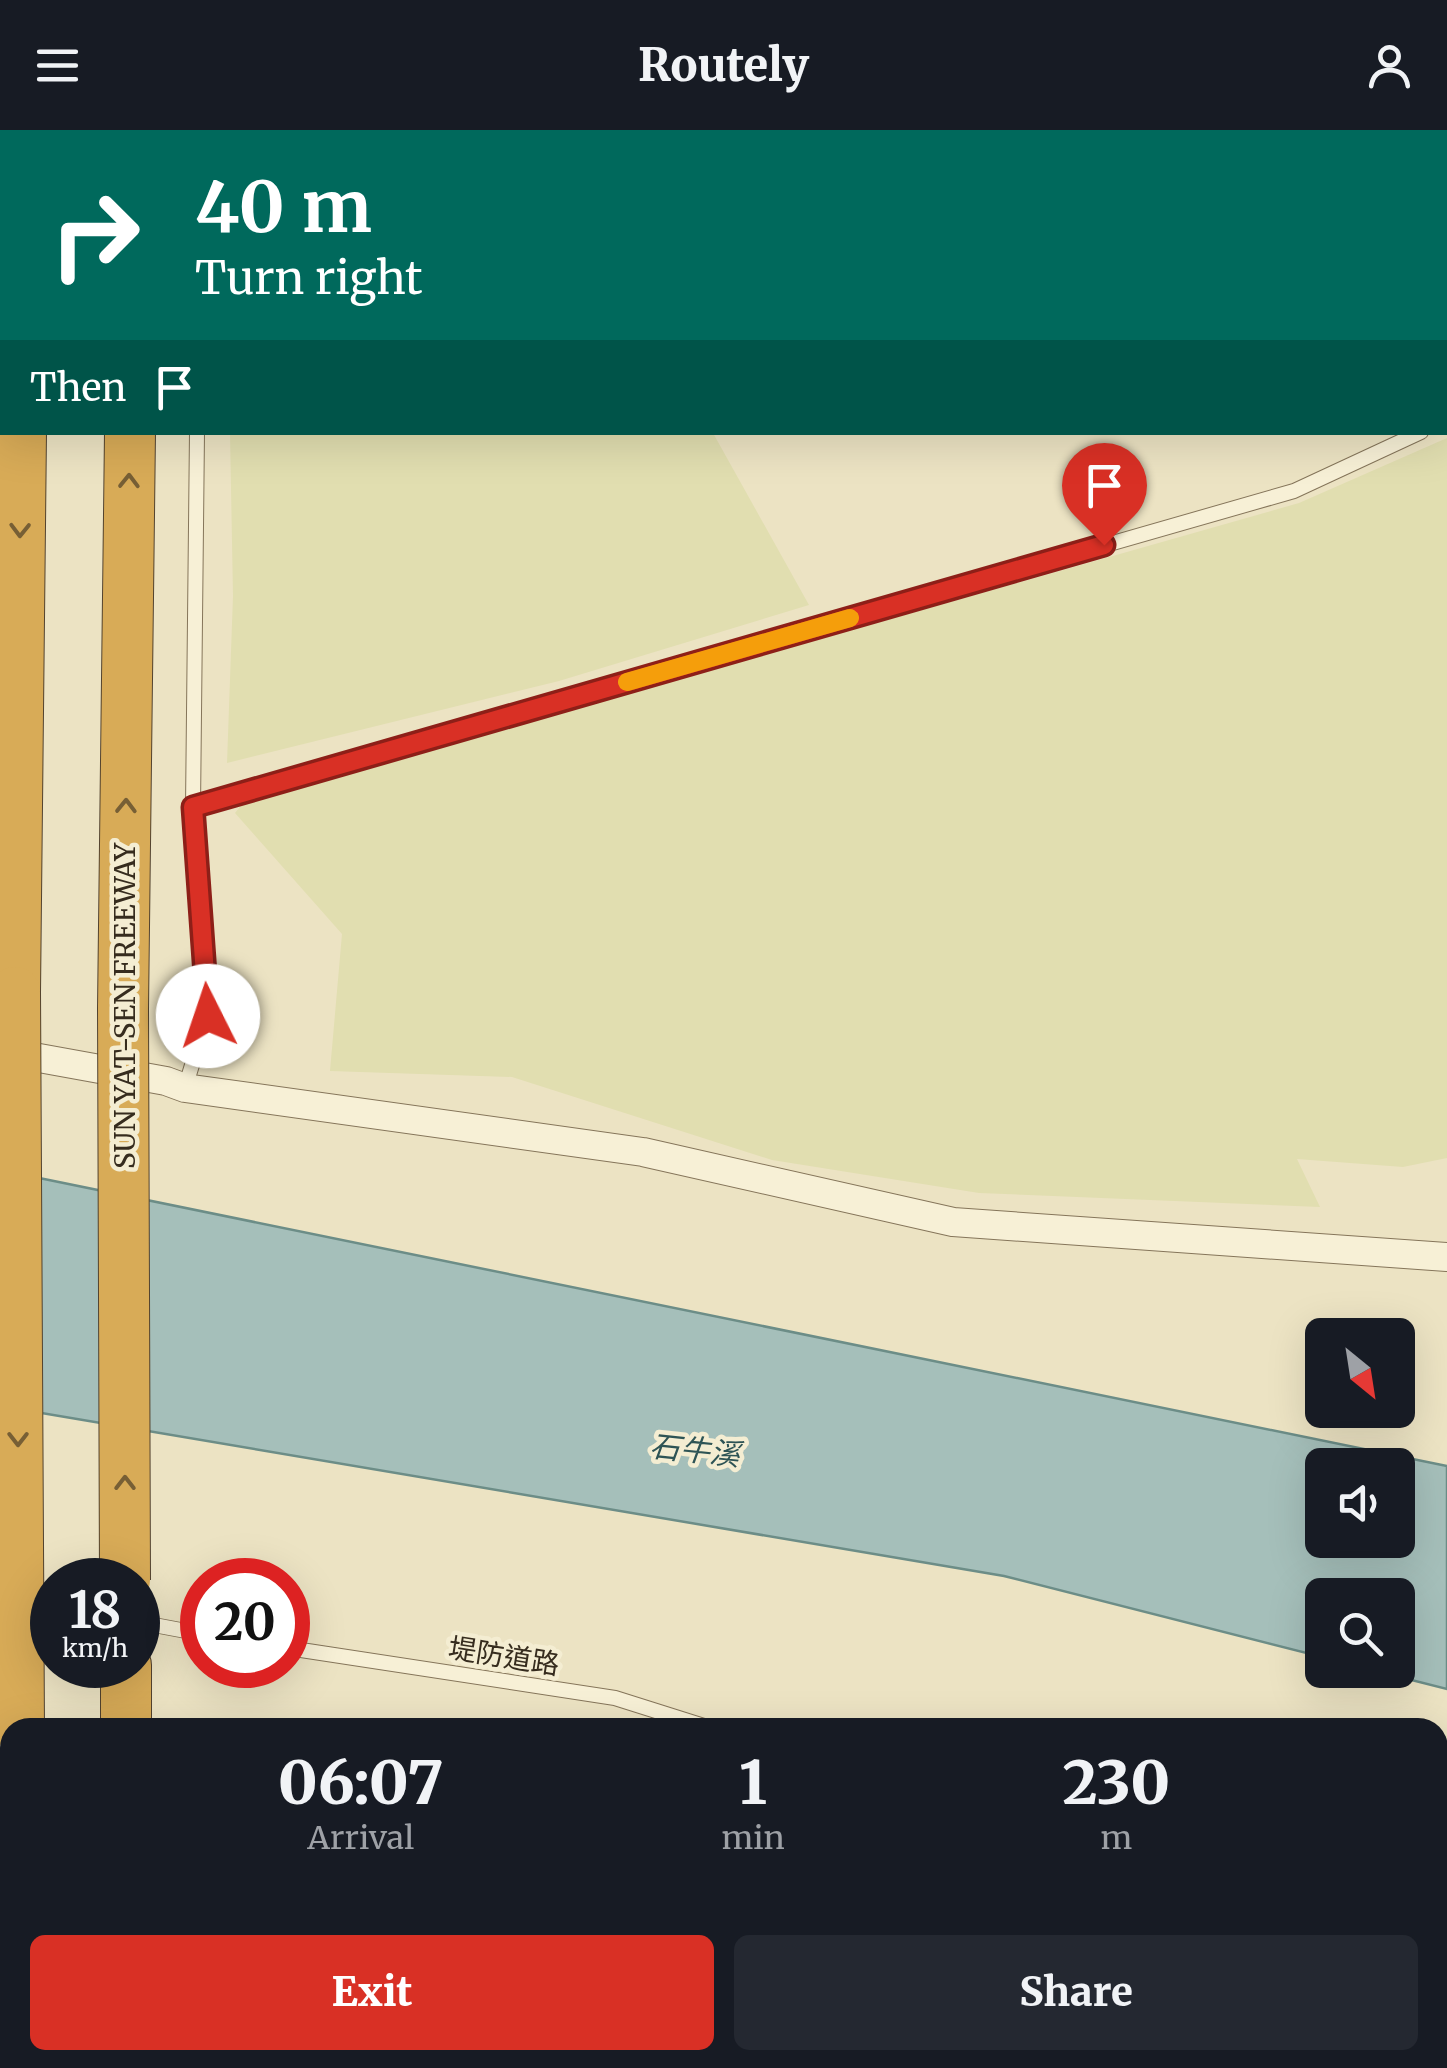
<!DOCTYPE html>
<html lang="en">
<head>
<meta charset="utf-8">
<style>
  :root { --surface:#171b24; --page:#242831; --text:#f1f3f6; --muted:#9ea1a6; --accent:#d93025 }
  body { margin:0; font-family:Merriweather,"Noto Sans TC",serif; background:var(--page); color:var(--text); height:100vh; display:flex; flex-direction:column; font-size:38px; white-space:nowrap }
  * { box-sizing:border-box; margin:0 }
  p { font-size:32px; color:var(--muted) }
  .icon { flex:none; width:55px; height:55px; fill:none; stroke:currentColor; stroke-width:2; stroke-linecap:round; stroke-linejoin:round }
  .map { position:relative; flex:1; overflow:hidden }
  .sheet { position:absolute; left:0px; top:1588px; width:1448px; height:352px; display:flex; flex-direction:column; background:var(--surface); border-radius:30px 30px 0 0; box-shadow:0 10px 40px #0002 }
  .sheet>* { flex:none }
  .guide { position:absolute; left:0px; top:0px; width:1448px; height:305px; box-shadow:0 10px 40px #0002; background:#00695c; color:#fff; overflow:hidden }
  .needle { width:65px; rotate:150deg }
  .tools { position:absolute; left:1305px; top:1188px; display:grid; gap:20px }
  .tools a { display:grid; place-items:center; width:110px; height:110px; border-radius:15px; background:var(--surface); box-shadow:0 10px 40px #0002; font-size:50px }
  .speed { position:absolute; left:30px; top:1428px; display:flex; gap:20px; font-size:50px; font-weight:700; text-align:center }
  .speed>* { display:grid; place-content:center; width:130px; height:130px; border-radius:50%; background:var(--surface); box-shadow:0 10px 40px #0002; line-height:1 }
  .speed small { font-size:25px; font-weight:400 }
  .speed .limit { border:15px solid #d22; background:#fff; color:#111 }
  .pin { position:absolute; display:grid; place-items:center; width:85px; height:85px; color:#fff; margin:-102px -42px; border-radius:50% 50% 50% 0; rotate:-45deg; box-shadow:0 0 10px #0007 }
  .pin .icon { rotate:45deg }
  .me { position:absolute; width:110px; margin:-55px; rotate:356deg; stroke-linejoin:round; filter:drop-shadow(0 0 8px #0008) }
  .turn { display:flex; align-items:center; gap:35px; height:210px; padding:0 30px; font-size:45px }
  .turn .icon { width:130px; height:130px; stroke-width:2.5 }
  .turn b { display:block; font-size:70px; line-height:85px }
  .then { display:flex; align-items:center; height:95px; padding:0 30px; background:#0003; gap:20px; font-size:38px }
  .eta { display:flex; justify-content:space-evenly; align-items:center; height:170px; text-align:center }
  .eta b { font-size:60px; font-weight:800; line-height:70px }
  .button { display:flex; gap:20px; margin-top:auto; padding:20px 30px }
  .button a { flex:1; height:115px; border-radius:15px; background:var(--accent); color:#fff; font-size:40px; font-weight:800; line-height:115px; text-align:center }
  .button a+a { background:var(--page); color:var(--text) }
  header { display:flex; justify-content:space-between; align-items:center; height:130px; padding:0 30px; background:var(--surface); font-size:45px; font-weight:800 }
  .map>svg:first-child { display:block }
</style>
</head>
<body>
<header><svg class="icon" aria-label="menu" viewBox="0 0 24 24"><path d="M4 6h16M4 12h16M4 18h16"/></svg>Routely<svg class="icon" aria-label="person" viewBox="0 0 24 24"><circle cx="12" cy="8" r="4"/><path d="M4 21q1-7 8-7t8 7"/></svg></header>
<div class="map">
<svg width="1447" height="1938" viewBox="0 0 1447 1938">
  <rect width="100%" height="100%" fill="#ece3c3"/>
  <path fill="#e1deb0" d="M224,0H445L446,2H224Z
    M230,303H713L809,475L559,551L227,633L233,466Z
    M1447,308V1028L1403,1037L1297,1029L1320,1077L979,1063L772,1030L512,947L330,941L342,804L235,683L243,673L1299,373Z"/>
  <path fill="#a5bfba" stroke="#6c8d87" stroke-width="2.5" fill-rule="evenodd" d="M0,1040L1447,1336V1559L1372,1540H1398V1465H1322V1527L1004,1446L0,1276ZM1322,1335H1398V1410H1322Z"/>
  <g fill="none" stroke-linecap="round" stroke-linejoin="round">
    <path stroke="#6c8d87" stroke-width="10" d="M1414,0V2
      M1445,128L1447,138"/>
    <g stroke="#85755a" stroke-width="16">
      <path id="lane" d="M200,2V0
        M1445,291L1447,290
        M193,677L197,302
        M185,958L207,886L193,677L1294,361L1421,302
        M25,1472L52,1477
        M138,1492L202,1504
        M288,1518L615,1568L710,1598
        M1438,1799L1447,1801
        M296,1936L300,1938"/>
    </g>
    <g stroke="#85755a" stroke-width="30">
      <path id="street" d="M6,922L166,951L185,958L643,1022L953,1092L1447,1127"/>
    </g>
    <g stroke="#53432f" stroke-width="52">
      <path id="highway" d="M25,2V0
        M133,2V0
        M15,862L21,302
        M123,879L130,302
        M126,1535V1598
        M33,1930L34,1938
        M136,1930V1938"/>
    </g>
    <path stroke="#85755a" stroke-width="6" stroke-dasharray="8 5" stroke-linecap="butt" d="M1191,0L1192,2"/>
    <use href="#lane" stroke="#f7f0d6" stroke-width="14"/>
    <use href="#street" stroke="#f7f0d6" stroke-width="28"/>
    <use href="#highway" stroke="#d8ab57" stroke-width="50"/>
    <g stroke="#53432f" stroke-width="52" stroke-linecap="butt">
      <path id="highway-bridge" d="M15,862L19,1598
        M123,879L125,1450"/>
    </g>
    <use href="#highway-bridge" stroke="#d8ab57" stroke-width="50"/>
  </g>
  <defs><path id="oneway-chevron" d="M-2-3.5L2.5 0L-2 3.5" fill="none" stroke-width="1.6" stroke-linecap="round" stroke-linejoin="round" transform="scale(2.5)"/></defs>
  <g stroke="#775f35">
    <use href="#oneway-chevron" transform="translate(129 351) rotate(-89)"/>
    <use href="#oneway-chevron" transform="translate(20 400) rotate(91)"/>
    <use href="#oneway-chevron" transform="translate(126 676) rotate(-89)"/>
    <use href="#oneway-chevron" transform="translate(18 1309) rotate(90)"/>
    <use href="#oneway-chevron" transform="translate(125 1353) rotate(-90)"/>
  </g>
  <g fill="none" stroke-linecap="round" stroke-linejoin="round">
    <g stroke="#8d1f18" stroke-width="25">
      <path id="route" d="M208,886L193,677L1104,415"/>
    </g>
    <use href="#route" stroke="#d93025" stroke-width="18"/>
    <path stroke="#f59e0b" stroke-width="18" d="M627,552L850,488"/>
  </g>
  <g text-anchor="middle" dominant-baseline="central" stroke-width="9" stroke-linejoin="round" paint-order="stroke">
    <g font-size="28" fill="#362c1e" stroke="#f4edd2">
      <text transform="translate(125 876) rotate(-90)">SUN YAT-SEN FREEWAY</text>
      <text transform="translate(504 1526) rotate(9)">堤防道路</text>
    </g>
    <g font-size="30" font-style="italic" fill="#2e5455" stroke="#f4edd2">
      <text transform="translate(695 1320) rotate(6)">石牛溪</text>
    </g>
  </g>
</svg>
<div class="tools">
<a><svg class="needle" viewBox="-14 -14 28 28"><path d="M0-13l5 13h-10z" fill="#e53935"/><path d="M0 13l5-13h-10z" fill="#9ea1a6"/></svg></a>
<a><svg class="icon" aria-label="sound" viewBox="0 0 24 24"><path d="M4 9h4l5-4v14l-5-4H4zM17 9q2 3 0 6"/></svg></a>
<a><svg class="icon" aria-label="search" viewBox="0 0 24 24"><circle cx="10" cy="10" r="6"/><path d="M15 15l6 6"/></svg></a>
</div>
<div class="speed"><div>18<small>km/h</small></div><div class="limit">20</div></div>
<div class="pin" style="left:1104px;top:415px;background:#d93025"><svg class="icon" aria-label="arrive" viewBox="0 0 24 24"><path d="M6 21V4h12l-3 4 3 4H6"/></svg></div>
<svg class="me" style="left:208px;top:886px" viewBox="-20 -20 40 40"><circle r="19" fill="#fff"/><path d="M0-13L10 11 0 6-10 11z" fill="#d93025"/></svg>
<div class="guide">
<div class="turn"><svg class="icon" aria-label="right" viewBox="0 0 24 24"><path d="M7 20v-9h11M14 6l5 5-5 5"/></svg><div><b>40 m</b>Turn right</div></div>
<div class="then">Then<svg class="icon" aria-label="arrive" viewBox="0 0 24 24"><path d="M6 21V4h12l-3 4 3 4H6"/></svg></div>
</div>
<section class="sheet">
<div class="eta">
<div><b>06:07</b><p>Arrival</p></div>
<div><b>1</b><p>min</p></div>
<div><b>230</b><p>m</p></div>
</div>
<div class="button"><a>Exit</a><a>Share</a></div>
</section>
</div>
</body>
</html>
